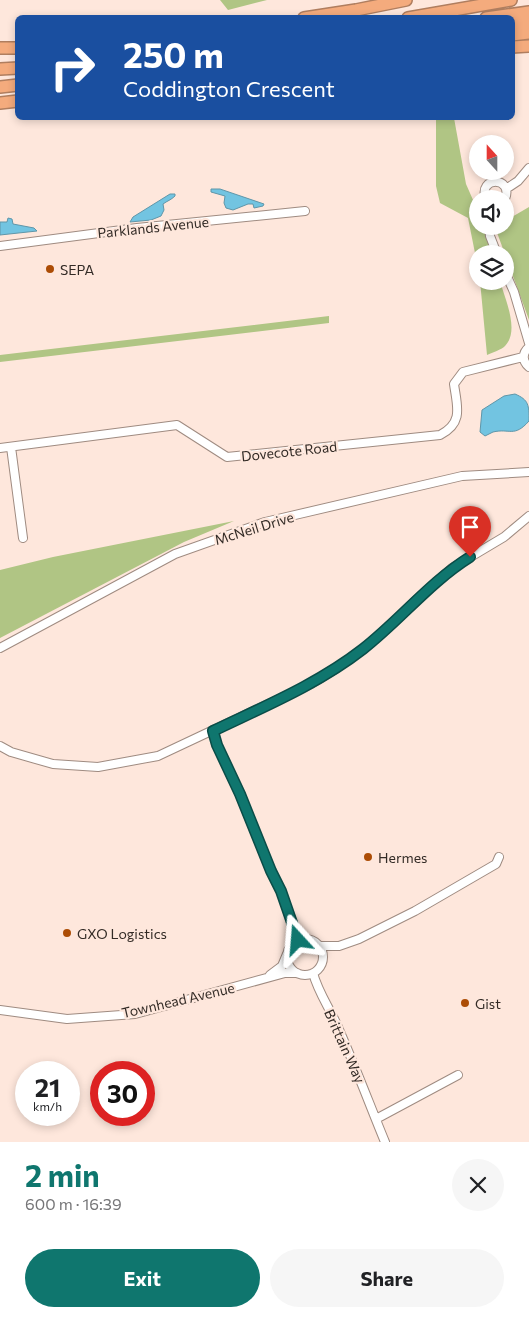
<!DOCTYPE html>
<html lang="en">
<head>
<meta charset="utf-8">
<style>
  :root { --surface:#fff; --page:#f6f6f6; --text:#202124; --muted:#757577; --accent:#0f766e }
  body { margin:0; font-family:Commissioner,sans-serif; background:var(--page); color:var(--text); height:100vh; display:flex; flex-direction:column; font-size:19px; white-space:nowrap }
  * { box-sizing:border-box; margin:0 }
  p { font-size:16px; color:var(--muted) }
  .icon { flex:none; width:28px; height:28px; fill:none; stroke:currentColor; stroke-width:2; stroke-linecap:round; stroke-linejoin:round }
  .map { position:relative; height:1142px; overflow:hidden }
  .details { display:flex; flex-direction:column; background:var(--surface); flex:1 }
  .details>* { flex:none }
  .top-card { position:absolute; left:15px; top:15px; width:500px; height:105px; border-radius:8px; box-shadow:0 2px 8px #0003; background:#1a4fa0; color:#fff; overflow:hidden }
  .needle { width:32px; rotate:339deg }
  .tools { position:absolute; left:469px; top:135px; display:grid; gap:10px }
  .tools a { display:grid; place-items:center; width:45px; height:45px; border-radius:50%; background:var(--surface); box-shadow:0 2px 8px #0003; font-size:25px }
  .speed { position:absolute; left:15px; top:1061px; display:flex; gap:10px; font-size:25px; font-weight:700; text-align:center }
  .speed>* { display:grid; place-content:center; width:65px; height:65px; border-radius:50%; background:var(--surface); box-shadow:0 2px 8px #0003; line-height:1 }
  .speed small { font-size:12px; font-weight:400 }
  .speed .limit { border:8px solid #d22; background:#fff; color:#111 }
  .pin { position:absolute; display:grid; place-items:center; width:42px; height:42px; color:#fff; margin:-51px -21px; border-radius:50% 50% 50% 0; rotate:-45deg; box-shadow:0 0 5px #0007 }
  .pin .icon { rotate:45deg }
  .me { position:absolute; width:55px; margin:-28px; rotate:341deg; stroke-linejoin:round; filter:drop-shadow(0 0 4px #0008) }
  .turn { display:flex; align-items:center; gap:18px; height:105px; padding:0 25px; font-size:22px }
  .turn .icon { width:65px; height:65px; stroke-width:2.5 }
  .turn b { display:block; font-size:35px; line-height:42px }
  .round { display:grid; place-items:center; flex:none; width:52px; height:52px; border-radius:26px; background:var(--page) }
  .head { display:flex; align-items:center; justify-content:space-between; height:85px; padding:0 25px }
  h1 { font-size:30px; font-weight:700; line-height:38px; color:var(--accent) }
  .primary-button { display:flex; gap:10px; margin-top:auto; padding:10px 25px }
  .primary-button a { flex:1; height:58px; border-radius:30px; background:var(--accent); color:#fff; font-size:20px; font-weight:700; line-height:58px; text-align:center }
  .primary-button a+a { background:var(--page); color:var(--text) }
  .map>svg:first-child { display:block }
</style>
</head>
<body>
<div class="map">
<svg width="529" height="1142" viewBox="0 0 529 1142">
  <rect width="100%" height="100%" fill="#fee7dc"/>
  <path fill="#b0c584" d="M220,0H267L228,10Z
    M436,118H454L466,184L477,209L478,226H484L492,254H478L477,263L468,218L440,203L436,186Z
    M529,207V320L495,227L505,226V221Z
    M480,281H500C505,299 520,331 505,346C501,350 493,352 487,355Z
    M329,316V323L0,362V355Z
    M234,521L184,542L0,638V570L53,557Z"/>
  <path fill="#72c4e1" stroke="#5f96a9" d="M211,189H220L264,204L263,206L254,208L253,204H248L233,210L226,208L224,203L225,196L211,192Z
    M170,194H175V196C171,200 167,201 163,204L164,210L161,216L151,220L130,222L133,217Z
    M8,218L12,219L13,224L34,228L37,231L0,235V222H7Z
    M515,394C529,400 529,405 529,421C514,438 510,428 493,432C490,433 488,435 485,436L480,432L482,410L504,396Z"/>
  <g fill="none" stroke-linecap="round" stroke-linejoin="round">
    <g stroke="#9f8b81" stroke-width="10">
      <path id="minor" d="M506,189L518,181L529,168
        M486,199C477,176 514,176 505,199
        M489,226L490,236L497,254
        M0,246L137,228L305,211
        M505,272L514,292L529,343
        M529,347C522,353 522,361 529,367
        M11,447L23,538
        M0,448L177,425L227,457L440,435C464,423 457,406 454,384L463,372L523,357
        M0,648L175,554L265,522L462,476L529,472
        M213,731L217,745L240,795L270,869L281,891L298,940
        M0,746L11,752L53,764L98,767L158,756L311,684L334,670L364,648L390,626L414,602L452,568L504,537L529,516
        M287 957a18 18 0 1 1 36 0a18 18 0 1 1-36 0Z
        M319,946H339L359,939L415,911L496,864L499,857
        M313,973C318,992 329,1007 337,1025C354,1063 369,1103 385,1142
        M270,975L282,966L287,954
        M0,1010L67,1019L135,1014L285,973H297
        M376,1119L458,1075"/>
    </g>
    <g stroke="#b07e5f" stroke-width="14">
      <path id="highway" d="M304,18L356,10L406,0
        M408,18L511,0
        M486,18L529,12
        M512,25L529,23
        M512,35L529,33
        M512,47L529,46
        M0,48H18
        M0,69L18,68
        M0,87L18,85
        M0,103L18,101"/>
    </g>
    <use href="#minor" stroke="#fff" stroke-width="8"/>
    <use href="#highway" stroke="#f4ab7d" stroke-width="11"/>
  </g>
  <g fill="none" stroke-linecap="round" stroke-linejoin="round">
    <g stroke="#0a4d48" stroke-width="12">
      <path id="route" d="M298,940L281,891L271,871L240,794L217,745L213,731C265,706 318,684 363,649C400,620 430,582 470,557"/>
    </g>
    <use href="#route" stroke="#0f766e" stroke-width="9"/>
  </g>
  <g fill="#ac4c05" stroke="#fee7dc" stroke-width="2">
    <circle cx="50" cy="269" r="5"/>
    <circle cx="368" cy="857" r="5"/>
    <circle cx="67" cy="933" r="5"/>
    <circle cx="465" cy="1003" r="5"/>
  </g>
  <g text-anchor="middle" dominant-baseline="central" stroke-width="4.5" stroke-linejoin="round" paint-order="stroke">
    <g font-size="14" fill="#332b26" stroke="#fee7dc">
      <text transform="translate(153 227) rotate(-6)">Parklands Avenue</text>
      <text transform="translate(289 451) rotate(-6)">Dovecote Road</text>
      <text transform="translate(254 528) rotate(-17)">McNeil Drive</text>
      <text transform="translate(178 1000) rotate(-13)">Townhead Avenue</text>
      <text transform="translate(345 1046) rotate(66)">Brittain Way</text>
    </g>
    <g font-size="14" fill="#332b26" stroke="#fee7dc" text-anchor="start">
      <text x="60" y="269">SEPA</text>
      <text x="378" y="857">Hermes</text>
      <text x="77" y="933">GXO Logistics</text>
      <text x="475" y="1003">Gist</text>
    </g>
  </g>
</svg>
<div class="tools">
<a><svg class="needle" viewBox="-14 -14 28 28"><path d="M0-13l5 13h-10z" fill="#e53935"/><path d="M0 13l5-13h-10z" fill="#757577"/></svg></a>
<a><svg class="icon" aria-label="sound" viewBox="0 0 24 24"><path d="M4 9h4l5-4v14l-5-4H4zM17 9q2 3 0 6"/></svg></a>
<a><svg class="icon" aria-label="layers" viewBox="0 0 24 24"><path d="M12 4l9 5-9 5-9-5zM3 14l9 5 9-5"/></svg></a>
</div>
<div class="speed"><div>21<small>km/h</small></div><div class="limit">30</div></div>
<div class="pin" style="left:470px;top:557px;background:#d93025"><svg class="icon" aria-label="arrive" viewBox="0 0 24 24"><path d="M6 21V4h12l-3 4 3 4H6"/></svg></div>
<svg class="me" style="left:298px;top:940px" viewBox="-20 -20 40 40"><path d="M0-17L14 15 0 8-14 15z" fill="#0f766e" stroke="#fff" stroke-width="4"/></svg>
<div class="top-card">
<div class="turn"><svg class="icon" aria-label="right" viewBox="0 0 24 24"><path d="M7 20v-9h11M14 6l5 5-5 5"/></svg><div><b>250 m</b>Coddington Crescent</div></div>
</div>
</div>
<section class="details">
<div class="head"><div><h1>2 min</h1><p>600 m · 16:39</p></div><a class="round"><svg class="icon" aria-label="close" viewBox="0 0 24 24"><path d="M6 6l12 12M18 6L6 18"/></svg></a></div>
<div class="primary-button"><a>Exit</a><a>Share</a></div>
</section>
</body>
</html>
